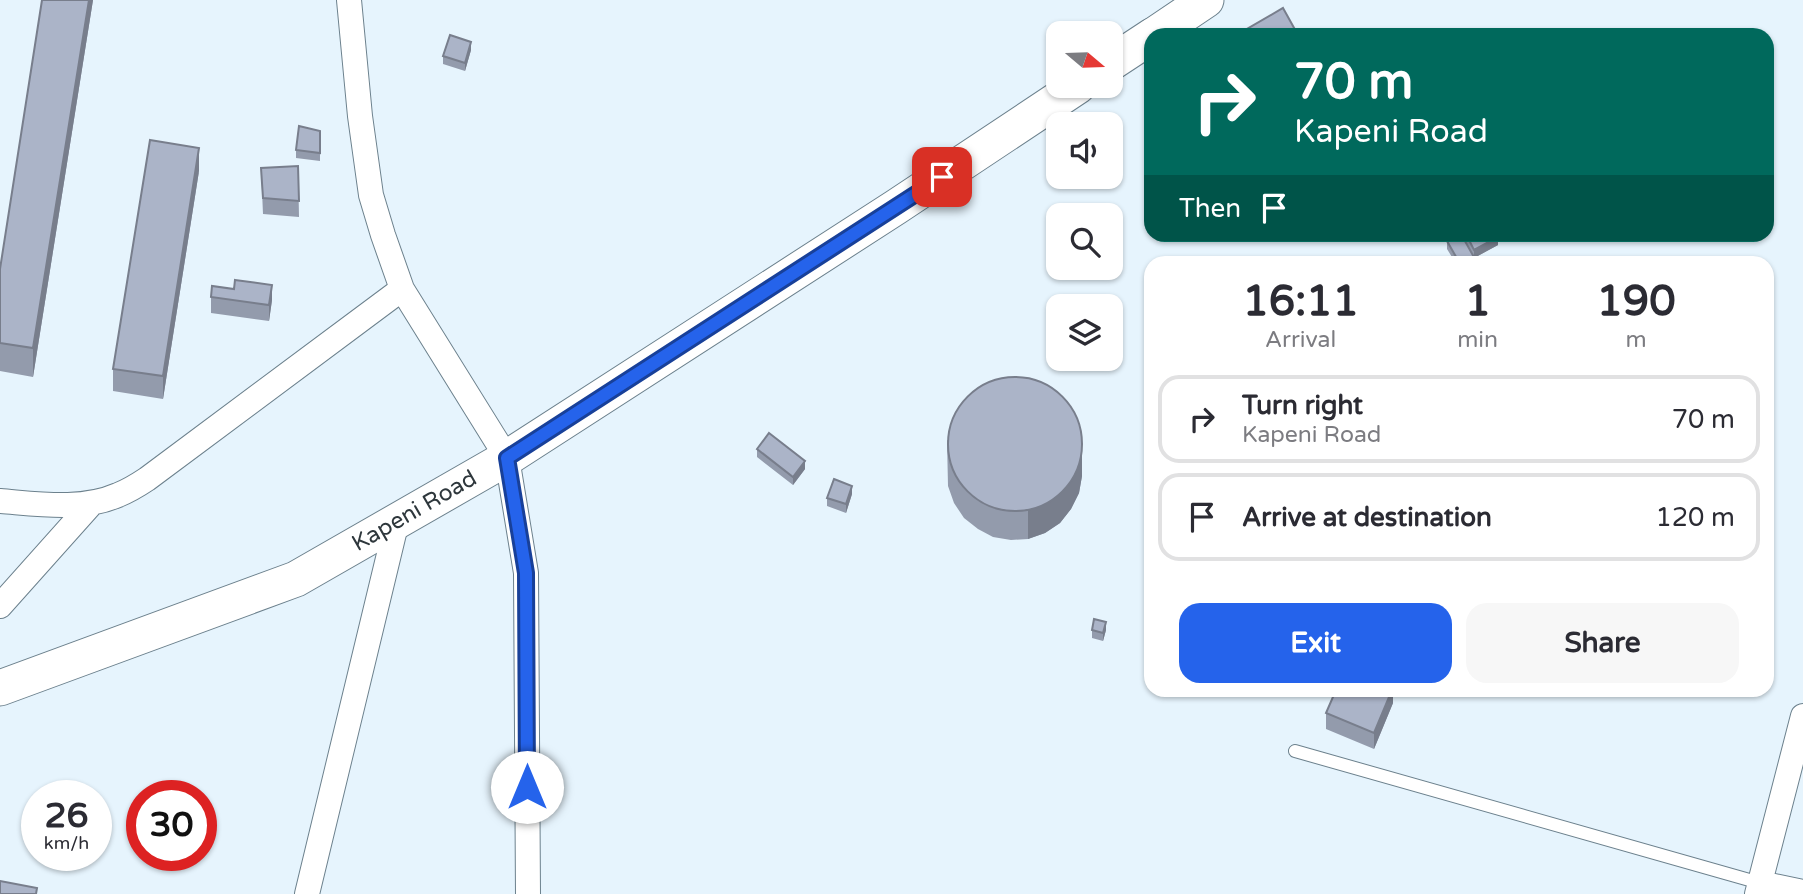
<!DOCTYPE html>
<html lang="en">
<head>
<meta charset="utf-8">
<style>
  :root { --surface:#fff; --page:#f7f7f7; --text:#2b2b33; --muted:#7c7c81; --line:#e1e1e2; --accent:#2563eb }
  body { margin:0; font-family:"Varela Round",sans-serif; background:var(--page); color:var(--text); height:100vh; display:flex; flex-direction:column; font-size:26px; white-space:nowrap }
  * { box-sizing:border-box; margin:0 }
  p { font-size:23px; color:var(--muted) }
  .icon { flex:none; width:38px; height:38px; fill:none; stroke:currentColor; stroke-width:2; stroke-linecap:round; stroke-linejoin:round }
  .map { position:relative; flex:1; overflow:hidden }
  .drawer { position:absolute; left:1144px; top:256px; width:630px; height:441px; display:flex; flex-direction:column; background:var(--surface); border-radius:21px; box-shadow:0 2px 5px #0004 }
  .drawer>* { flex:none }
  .hud { position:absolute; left:1144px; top:28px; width:630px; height:214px; border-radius:21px; box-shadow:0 2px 5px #0004; background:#00695c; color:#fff; overflow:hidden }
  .needle { width:46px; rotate:109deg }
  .tools { position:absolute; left:1046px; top:21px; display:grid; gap:14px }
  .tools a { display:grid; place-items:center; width:77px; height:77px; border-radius:14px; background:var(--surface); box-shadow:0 2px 5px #0004; font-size:35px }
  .speed { position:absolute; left:21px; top:780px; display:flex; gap:14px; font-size:35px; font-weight:700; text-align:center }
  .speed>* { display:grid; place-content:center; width:91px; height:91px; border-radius:50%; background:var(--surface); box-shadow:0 2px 5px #0004; line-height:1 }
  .speed small { font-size:18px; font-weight:400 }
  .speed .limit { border:10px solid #d22; background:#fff; color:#111 }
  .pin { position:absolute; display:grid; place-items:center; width:60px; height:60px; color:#fff; margin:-30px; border-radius:14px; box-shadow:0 4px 10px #0006 }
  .me { position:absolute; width:77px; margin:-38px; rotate:0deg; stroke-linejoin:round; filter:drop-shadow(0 0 5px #0008) }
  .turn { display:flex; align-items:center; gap:24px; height:147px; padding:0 35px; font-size:32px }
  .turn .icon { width:91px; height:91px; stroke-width:2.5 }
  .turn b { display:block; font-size:49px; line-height:60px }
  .then { display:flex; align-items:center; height:66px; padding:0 35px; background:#0003; gap:14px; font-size:26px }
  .eta { display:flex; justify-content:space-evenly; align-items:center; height:119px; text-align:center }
  .eta b { font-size:42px; font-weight:800; line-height:49px }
  .primary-button { display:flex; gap:14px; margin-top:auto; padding:14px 35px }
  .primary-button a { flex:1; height:80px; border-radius:21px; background:var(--accent); color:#fff; font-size:28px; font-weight:800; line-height:80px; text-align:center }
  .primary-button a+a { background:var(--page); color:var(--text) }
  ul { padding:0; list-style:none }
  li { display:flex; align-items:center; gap:21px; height:88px; margin:0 14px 10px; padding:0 21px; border:4px solid var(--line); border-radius:21px }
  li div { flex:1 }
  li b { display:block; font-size:26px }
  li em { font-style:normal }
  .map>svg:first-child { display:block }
</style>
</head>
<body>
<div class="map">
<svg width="1803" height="894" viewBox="0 0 1803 894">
  <rect width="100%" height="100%" fill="#e6f4fd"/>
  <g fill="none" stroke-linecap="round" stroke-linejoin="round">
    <g stroke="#6c818d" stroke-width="14">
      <path id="lane" d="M1295,751L1760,883"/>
    </g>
    <g stroke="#6c818d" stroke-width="26">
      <path id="street" d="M349,0L360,116L371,195L383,235L402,289L507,458L526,573L528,894
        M0,501C38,504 82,511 118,495C128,491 138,485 147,479L402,289
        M0,606L92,503
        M1760,883L1803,892
        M307,894L397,521
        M1757,894L1803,716"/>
    </g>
    <g stroke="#6c818d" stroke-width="37">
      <g id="secondary">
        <path d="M1154,35L1206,0"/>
        <path d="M1111,63L1152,36"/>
        <path id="s1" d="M0,688L296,579L507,458L896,207L1078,86"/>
      </g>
    </g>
    <use href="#lane" stroke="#fff" stroke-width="12"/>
    <use href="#street" stroke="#fff" stroke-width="24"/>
    <use href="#secondary" stroke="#fff" stroke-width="35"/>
  </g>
  <path fill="#939bac" d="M42,0H93L33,377L0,371V269Z
    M471,50L465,71L443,64V56Z
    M296,150L320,153V161L296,158Z
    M298,166L299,217L263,214L261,168Z
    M199,171L163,399L113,391V369Z
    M1465,234H1496L1498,245L1474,258L1475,262H1455L1447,249V241H1465Z
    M211,297L272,300L269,321L211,313Z
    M947,440L1082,476L1079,493L1071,509L1060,523L1045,533L1028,539L1011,540L993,537L978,529L964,518L954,503L948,486Z
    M757,449L805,469L793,485L757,457Z
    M852,494L846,513L827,506V498Z
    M1092,630H1106L1103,641L1092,638Z
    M1393,690V703L1374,749L1326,729V713Z"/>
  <path fill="#787e8c" d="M89,0H93L33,377V348Z
    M471,42V50L465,71V63Z
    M199,148V171L163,399V376Z
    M1498,237V245L1474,258V250Z
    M272,285V300L269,321V305Z
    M1082,447V476L1079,493L1071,509L1060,523L1045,533L1028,539V510Z
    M805,461V469L793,485V477Z
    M852,486V494L846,513V504Z
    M1106,622V630L1103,641V633Z
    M1392,690H1393V703L1374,749V733Z"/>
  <path fill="#abb4c8" stroke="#787e8c" stroke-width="2" d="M42,0H89L33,348L0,343V269Z
    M1283,8L1298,35H1242L1240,33Z
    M450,35L471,42L465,63L443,56Z
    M299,126L320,131V153L296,150Z
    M150,140L199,148L163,376L113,369Z
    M298,166L299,201L263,198L261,168Z
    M1458,234H1461L1475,259L1468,262H1459L1447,241Z
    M1466,234H1496L1498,237L1474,250Z
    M235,280L272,285L269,305L211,297L212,286L234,289Z
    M948 444a67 67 0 1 1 134 0a67 67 0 1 1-134 0Z
    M769,433L805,461L793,477L757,449Z
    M834,479L852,486L846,504L827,498Z
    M1094,619L1106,622L1103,633L1092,630Z
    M1336,690H1392L1374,733L1326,713Z
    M0,881L37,888L36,894H0Z"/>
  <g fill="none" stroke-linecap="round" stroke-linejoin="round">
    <g stroke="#184099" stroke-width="18">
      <path id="route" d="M527,787L526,573L507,458L942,177"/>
    </g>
    <use href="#route" stroke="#2563eb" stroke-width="12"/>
  </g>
  <g text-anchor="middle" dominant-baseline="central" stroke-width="5" stroke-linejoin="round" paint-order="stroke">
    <g font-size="23" fill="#2e373c" stroke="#e6f4fd">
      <text stroke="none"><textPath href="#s1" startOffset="452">Kapeni Road</textPath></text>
    </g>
  </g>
</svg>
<div class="tools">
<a><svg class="needle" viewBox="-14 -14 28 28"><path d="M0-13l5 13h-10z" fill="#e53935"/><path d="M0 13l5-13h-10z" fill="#7c7c81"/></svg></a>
<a><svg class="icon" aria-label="sound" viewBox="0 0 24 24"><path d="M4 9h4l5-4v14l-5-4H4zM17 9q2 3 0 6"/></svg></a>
<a><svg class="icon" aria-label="search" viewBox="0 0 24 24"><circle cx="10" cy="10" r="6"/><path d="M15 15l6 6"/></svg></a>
<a><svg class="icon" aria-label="layers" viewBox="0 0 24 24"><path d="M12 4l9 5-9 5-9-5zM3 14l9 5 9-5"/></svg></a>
</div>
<div class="speed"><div>26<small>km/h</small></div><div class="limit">30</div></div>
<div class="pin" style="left:942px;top:177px;background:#d93025"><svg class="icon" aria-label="arrive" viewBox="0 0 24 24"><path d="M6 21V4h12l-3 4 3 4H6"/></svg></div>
<svg class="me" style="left:527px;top:787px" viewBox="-20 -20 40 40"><circle r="19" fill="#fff"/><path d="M0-13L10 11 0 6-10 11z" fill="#2563eb"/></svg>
<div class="hud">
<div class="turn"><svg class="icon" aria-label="right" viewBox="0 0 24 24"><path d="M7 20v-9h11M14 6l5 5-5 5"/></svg><div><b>70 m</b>Kapeni Road</div></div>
<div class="then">Then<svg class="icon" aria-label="arrive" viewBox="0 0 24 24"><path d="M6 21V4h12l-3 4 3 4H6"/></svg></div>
</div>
<section class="drawer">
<div class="eta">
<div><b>16:11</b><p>Arrival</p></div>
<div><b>1</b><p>min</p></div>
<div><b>190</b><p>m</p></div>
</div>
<ul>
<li><svg class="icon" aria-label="right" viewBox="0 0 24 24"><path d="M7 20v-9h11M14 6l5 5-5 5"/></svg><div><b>Turn right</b><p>Kapeni Road</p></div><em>70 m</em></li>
<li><svg class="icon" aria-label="arrive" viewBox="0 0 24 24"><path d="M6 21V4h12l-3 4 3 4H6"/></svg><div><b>Arrive at destination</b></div><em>120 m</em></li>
</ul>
<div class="primary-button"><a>Exit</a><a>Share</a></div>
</section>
</div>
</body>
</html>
